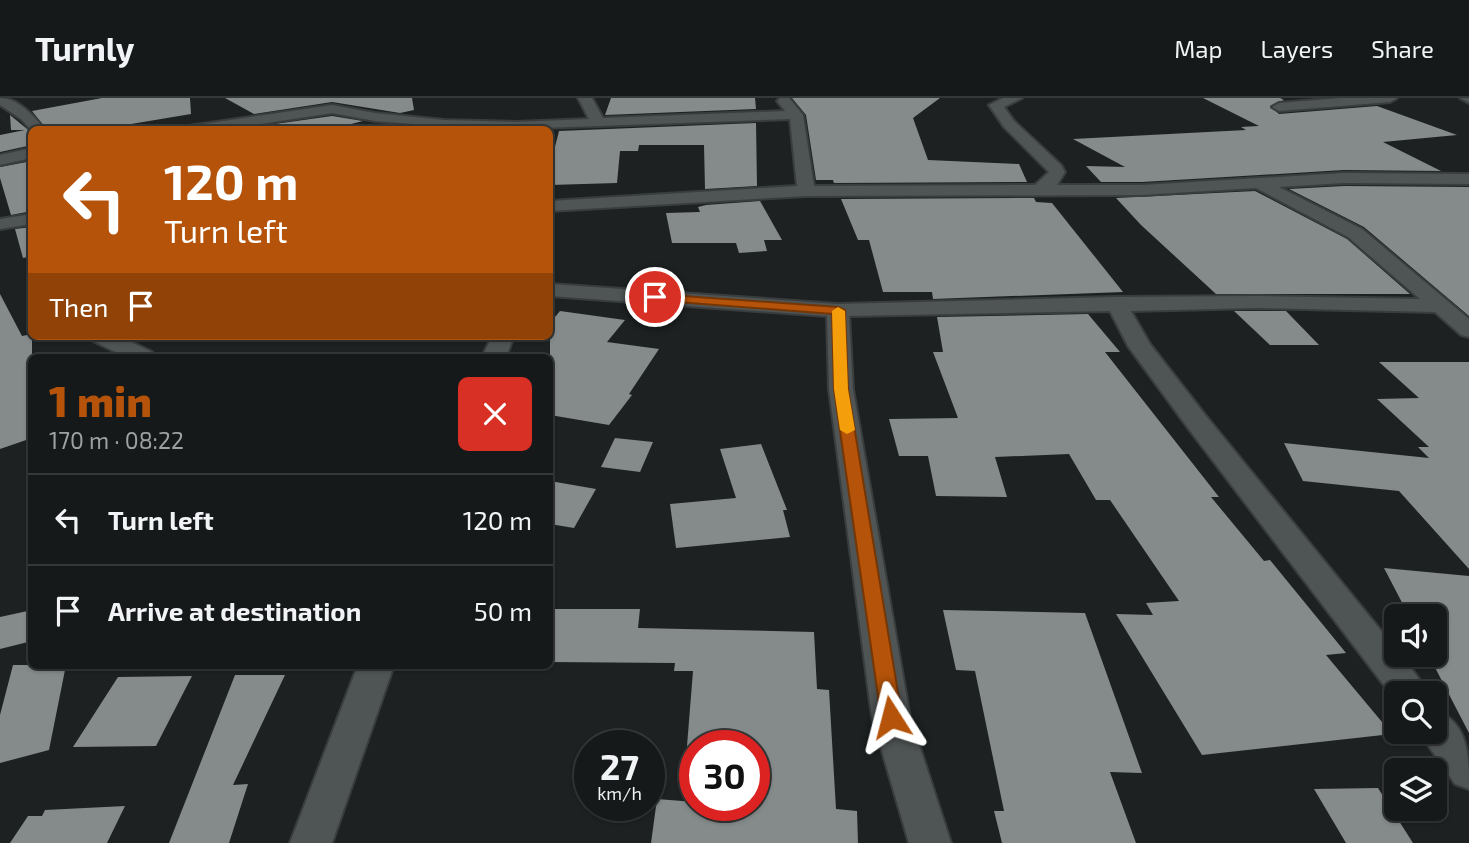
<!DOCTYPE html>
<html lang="en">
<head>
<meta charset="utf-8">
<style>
  :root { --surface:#161919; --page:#232626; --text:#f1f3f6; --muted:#9ea0a2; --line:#353838; --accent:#b45309 }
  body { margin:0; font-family:"Exo 2",sans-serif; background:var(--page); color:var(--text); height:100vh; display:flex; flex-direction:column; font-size:26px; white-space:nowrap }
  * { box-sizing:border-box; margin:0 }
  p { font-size:23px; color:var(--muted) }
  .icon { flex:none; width:38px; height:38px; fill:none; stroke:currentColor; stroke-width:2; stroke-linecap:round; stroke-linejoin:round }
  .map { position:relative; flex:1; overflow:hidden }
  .panel { position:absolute; left:28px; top:256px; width:525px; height:315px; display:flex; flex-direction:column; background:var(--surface); border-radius:10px; box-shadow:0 2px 5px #0004,0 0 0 2px var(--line) }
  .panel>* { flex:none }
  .banner { position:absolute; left:28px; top:28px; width:525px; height:214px; border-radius:10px; box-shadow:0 2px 5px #0004,0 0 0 2px var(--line); background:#b45309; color:#fff; overflow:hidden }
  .buttons { position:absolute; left:1384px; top:506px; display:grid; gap:14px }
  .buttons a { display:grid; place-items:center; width:63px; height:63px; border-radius:10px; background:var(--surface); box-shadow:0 2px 5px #0004,0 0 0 2px var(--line); font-size:35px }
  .speed { position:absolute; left:574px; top:632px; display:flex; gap:14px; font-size:35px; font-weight:700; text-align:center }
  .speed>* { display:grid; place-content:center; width:91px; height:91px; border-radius:50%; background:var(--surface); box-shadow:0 2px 5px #0004,0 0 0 2px var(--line); line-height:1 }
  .speed small { font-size:18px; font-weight:400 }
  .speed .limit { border:10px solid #d22; background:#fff; color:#111 }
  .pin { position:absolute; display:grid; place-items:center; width:60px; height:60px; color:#fff; margin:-30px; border:4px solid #fff; border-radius:50%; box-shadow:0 2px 7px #0007 }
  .me { position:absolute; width:77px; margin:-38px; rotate:351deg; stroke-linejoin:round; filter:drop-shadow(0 0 5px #0008) }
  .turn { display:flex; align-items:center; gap:24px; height:147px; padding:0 21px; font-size:32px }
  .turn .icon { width:91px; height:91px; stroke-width:2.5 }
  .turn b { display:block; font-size:49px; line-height:60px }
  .then { display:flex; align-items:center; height:66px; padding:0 21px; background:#0003; gap:14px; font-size:26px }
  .round { display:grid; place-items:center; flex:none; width:74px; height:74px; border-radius:10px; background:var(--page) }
  .summary { display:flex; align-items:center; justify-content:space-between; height:119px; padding:0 21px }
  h1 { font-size:42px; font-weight:800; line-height:52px; color:var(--accent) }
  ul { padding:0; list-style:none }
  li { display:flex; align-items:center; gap:21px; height:91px; padding:0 21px; border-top:2px solid var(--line) }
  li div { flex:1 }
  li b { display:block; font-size:26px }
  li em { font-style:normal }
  header { display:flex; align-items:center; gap:42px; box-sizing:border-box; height:98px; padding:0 35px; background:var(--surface); border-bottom:2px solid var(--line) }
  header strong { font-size:33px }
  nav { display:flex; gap:38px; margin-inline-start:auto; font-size:24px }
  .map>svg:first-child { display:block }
</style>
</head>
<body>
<header>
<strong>Turnly</strong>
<nav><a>Map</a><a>Layers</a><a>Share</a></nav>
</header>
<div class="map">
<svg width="1469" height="745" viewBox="0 0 1469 745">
  <rect width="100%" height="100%" fill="#1d2121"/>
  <path fill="#858a8b" d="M102,0H190L191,16L95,32H47L32,13Z
    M225,0H412L414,12L400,15L332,4L254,16Z
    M611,0H755L756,11L605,17Z
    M792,0H940L913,20L928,62L1019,66L1027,84L834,85L833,82H816L806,17Z
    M1203,0H1280L1284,2L1270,8L1279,16L1377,8L1457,37L1383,44L1441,73L1344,72L1142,84H1101L1086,68L1125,69L1073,41L1246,32L1241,29L1259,28Z
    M10,17L32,35V47L0,54V37L25,32H11Z
    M332,18L363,23L327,32H284L275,26Z
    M756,25L757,88L705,91L704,47H639L638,53H620L617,85L550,87V68L559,33Z
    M32,63V113L11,117L0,80V69Z
    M1344,88L1469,89V218L1364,129L1289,91Z
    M1255,93L1347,141L1410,196H1216L1141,127L1116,100Z
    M1034,100L1036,104L1052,105L1123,194L933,201L932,194H883L869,142H858L841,101Z
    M760,103L782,142H764L767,153L739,155L736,145H672L666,115L700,114L698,109L706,107Z
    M32,129V158L23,160L15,131Z
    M0,196L22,238L32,236V340L0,351Z
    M560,213L625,222L607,244L659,251L629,296L632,297L609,327L550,317V225Z
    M1234,213H1286L1319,247H1270Z
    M1088,216L1120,254H1105L1219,399H1211L1264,463L1270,462L1346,555L1326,557L1392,636L1202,657L1116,516L1153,517L1146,505L1179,503L1110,402H1096L1069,356L995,359L1007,399L936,398L928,358H899L889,321L958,320L933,254H943L937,219Z
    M1379,264H1469V471L1399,393L1303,383L1284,345L1429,360L1418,349H1429L1377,301L1419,300Z
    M615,340L653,344L640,374L601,369Z
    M761,346L787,412H783L790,439L676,450L670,406L736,400L720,351Z
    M550,383L596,391L574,430L550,426Z
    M1384,470L1469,478V635L1428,556H1435V518H1409Z
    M550,511H640L638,530L814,534L817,591L829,592L836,711L857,713L858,745H651L657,701L695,704V707H754V648H687L693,573H674L675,565L550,564Z
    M32,512V543L0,551V519Z
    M943,512L1085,515L1142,675L1110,674L1136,745H1002L994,713H1004L975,573L956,572Z
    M13,567H66L49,652L0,665V617Z
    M235,577H285L233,687L248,686L229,745H169Z
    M192,578L156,648L73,649L118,579Z
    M1378,690L1413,745H1346L1314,691Z
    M125,708L107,745H10L28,718H42L45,712Z"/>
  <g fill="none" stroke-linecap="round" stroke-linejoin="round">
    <g stroke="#3a3d3d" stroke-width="4">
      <path id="street" d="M0,0C18,0 34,18 45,32L32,33L21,21L0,7Z
        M578,0H592L603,20L785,13L777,3L780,0H789L803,17L814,88L1035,87L1049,74L1004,29L989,7L1003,0H1022L1004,9L1014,23L1061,67L1065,74L1057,87H1142L1344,75L1469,76V86L1344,85L1279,89L1362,131L1469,221V239L1461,237L1435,214L1256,210L1131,213L1150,246L1206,318L1396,551V556H1401L1429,595H1396V603L1188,330L1128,248L1110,213L849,218L853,291L910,619L951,745H909L872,619L829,291L827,218L550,198V186L838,206L1116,199L1256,198L1420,201L1348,139L1256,90L1142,97L806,98L550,113V103L797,88L790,21L487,32L375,23L332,15L222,32H182L189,28L332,7L375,15L444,22L516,24L589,21Z
        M1340,0H1397L1390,4L1279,13L1272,9L1279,5Z
        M1460,0H1469V5Z
        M32,50V60L0,67V57Z
        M32,116V126L0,131V121Z
        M90,238H119L152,254L156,259H126L93,243Z
        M492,238H514L506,259H482Z
        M358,567H394L332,745H290Z
        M1435,612C1469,625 1469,658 1469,691L1455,686L1419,634H1435Z"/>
    </g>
    <use href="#street" fill="#4f5454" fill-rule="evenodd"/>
  </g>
  <path fill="#b45309" stroke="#753606" stroke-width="2" d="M655,196L838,209L845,212L848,291L902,619L899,625L891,628L884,625L881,619L834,291L832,216L651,202V197Z"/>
  <path fill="#f59e0b" d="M838,209L845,213L848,291L855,332L847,336L840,332L834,291L832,213Z"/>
</svg>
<div class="buttons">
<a><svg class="icon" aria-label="sound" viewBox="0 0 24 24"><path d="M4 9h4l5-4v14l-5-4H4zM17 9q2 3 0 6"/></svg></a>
<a><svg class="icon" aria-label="search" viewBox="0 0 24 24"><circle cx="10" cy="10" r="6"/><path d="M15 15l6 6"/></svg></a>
<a><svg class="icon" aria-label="layers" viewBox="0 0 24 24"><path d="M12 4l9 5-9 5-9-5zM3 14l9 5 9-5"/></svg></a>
</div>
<div class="speed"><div>27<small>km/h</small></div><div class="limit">30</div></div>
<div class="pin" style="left:655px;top:199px;background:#d93025"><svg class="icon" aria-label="arrive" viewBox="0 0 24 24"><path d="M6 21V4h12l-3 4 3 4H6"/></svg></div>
<svg class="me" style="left:891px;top:619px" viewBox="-20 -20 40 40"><path d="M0-17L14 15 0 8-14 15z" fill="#b45309" stroke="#fff" stroke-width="4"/></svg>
<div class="banner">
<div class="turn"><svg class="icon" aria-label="left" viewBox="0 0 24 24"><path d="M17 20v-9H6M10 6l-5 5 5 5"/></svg><div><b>120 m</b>Turn left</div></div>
<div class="then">Then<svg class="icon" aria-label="arrive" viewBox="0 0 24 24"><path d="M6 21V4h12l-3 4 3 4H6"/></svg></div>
</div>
<section class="panel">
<div class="summary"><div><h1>1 min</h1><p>170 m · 08:22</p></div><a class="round" style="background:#d93025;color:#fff"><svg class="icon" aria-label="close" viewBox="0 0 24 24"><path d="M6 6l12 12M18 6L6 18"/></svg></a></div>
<ul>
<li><svg class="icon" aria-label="left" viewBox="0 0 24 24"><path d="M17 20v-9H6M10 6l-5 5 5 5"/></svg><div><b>Turn left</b></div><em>120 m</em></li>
<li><svg class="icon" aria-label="arrive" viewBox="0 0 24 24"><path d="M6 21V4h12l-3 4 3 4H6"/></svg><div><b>Arrive at destination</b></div><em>50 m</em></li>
</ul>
</section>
</div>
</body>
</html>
